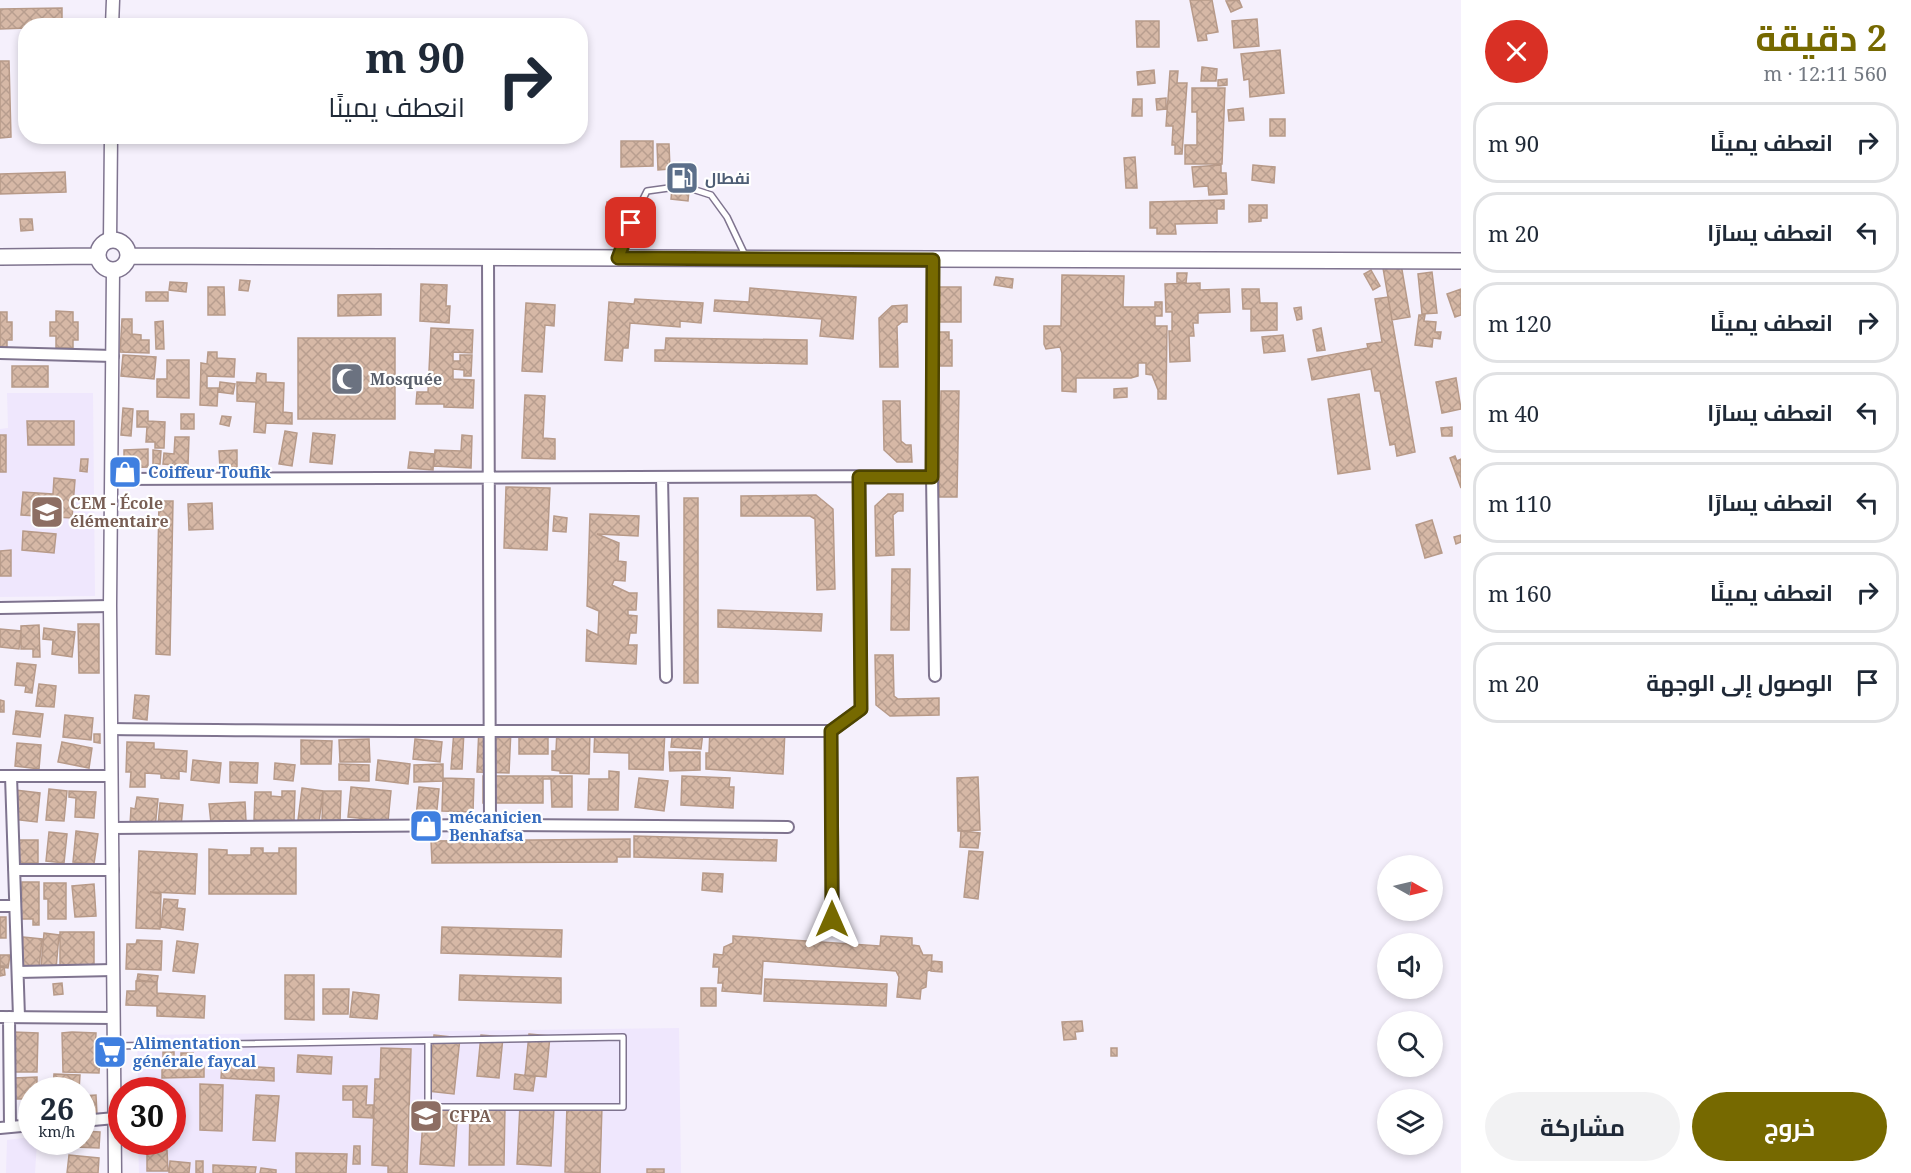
<!DOCTYPE html>
<html lang="ar">
<head>
<meta charset="utf-8">
<style>
  :root { --surface:#fff; --page:#f2f2f3; --text:#1f2937; --muted:#747a83; --line:#e0e1e3; --accent:#766900 }
  body { margin:0; font-family:"Noto Serif",Cairo,serif; background:var(--page); color:var(--text); direction:rtl; height:100vh; display:flex; flex-direction:column; font-size:22px; white-space:nowrap }
  * { box-sizing:border-box; margin:0 }
  p { font-size:20px; color:var(--muted) }
  .icon { flex:none; width:33px; height:33px; fill:none; stroke:currentColor; stroke-width:2; stroke-linecap:round; stroke-linejoin:round }
  .map { position:relative; flex:1; overflow:hidden; direction:ltr }
  .sheet { display:flex; flex-direction:column; background:var(--surface); width:450px }
  .sheet>* { flex:none }
  .hud { position:absolute; left:18px; top:18px; width:570px; height:126px; border-radius:24px; box-shadow:0 3px 9px #0003; direction:rtl; background:#fff; color:var(--text); overflow:hidden }
  .needle { width:39px; rotate:98deg }
  .buttons { position:absolute; left:1377px; top:855px; display:grid; gap:12px }
  .buttons a { display:grid; place-items:center; width:66px; height:66px; border-radius:50%; background:var(--surface); box-shadow:0 3px 9px #0003; font-size:30px }
  .speed { position:absolute; left:18px; top:1077px; display:flex; gap:12px; font-size:30px; font-weight:700; text-align:center }
  .speed>* { display:grid; place-content:center; width:78px; height:78px; border-radius:50%; background:var(--surface); box-shadow:0 3px 9px #0003; line-height:1 }
  .speed small { font-size:15px; font-weight:400 }
  .speed .limit { border:9px solid #d22; background:#fff; color:#111 }
  .pin { position:absolute; display:grid; place-items:center; width:51px; height:51px; color:#fff; margin:-26px; border-radius:12px; box-shadow:0 3px 9px #0006 }
  .me { position:absolute; width:66px; margin:-33px; rotate:0deg; stroke-linejoin:round; filter:drop-shadow(0 0 4px #0008) }
  .turn { display:flex; align-items:center; gap:21px; height:126px; padding:0 24px; font-size:27px }
  .turn .icon { width:78px; height:78px; stroke-width:2.5 }
  .turn b { display:block; font-size:42px; line-height:51px }
  .round { display:grid; place-items:center; flex:none; width:63px; height:63px; border-radius:32px; background:var(--page) }
  .summary { display:flex; align-items:center; justify-content:space-between; height:102px; padding:0 24px }
  h1 { font-size:36px; font-weight:700; line-height:45px; color:var(--accent) }
  .button { display:flex; gap:12px; margin-top:auto; padding:12px 24px }
  .button a { flex:1; height:69px; border-radius:36px; background:var(--accent); color:#fff; font-size:24px; font-weight:700; line-height:69px; text-align:center }
  .button a+a { background:var(--page); color:var(--text) }
  ul { padding:0; list-style:none }
  li { display:flex; align-items:center; gap:18px; height:81px; margin:0 12px 9px; padding:0 12px; border:3px solid var(--line); border-radius:24px }
  li div { flex:1 }
  li b { display:block; font-size:22px }
  li em { font-style:normal }
  main { display:flex; flex:1; min-height:0 }
  .map>svg:first-child { display:block }
</style>
</head>
<body>
<main>
<section class="sheet">
<div class="summary"><div><h1>2 دقيقة</h1><p>560 m · 12:11</p></div><a class="round" style="background:#d93025;color:#fff"><svg class="icon" aria-label="close" viewBox="0 0 24 24"><path d="M6 6l12 12M18 6L6 18"/></svg></a></div>
<ul>
<li><svg class="icon" aria-label="right" viewBox="0 0 24 24"><path d="M7 20v-9h11M14 6l5 5-5 5"/></svg><div><b>انعطف يمينًا</b></div><em>90 m</em></li>
<li><svg class="icon" aria-label="left" viewBox="0 0 24 24"><path d="M17 20v-9H6M10 6l-5 5 5 5"/></svg><div><b>انعطف يسارًا</b></div><em>20 m</em></li>
<li><svg class="icon" aria-label="right" viewBox="0 0 24 24"><path d="M7 20v-9h11M14 6l5 5-5 5"/></svg><div><b>انعطف يمينًا</b></div><em>120 m</em></li>
<li><svg class="icon" aria-label="left" viewBox="0 0 24 24"><path d="M17 20v-9H6M10 6l-5 5 5 5"/></svg><div><b>انعطف يسارًا</b></div><em>40 m</em></li>
<li><svg class="icon" aria-label="left" viewBox="0 0 24 24"><path d="M17 20v-9H6M10 6l-5 5 5 5"/></svg><div><b>انعطف يسارًا</b></div><em>110 m</em></li>
<li><svg class="icon" aria-label="right" viewBox="0 0 24 24"><path d="M7 20v-9h11M14 6l5 5-5 5"/></svg><div><b>انعطف يمينًا</b></div><em>160 m</em></li>
<li><svg class="icon" aria-label="arrive" viewBox="0 0 24 24"><path d="M6 21V4h12l-3 4 3 4H6"/></svg><div><b>الوصول إلى الوجهة</b></div><em>20 m</em></li>
</ul>
<div class="button"><a>خروج</a><a>مشاركة</a></div>
</section>
<div class="map">
<svg width="1461" height="1173" viewBox="0 0 1461 1173">
  <defs>
    <pattern id="building-cross-hatch" width="8" height="8" patternUnits="userSpaceOnUse" patternTransform="scale(1.5)"><rect width="8" height="8" fill="#d6b8a6"/><path d="M0 0l8 8M0 8l8-8" fill="none" stroke="#b89e8f"/></pattern>
  </defs>
  <rect width="100%" height="100%" fill="#f5f0fc"/>
  <path fill="#efe7fd" d="M7,393H93L95,596L0,597V429L8,428Z
    M679,1028L681,1173H139L138,1142H172V1090H138L137,1035Z
    M31,1137L32,1142H37L35,1173H6L7,1140Z"/>
  <path fill="url(#building-cross-hatch)" stroke="#b79a89" stroke-width="1.5" d="M1190,0H1212L1218,32L1206,34L1207,40L1198,41Z
    M1239,0L1242,7L1231,12L1226,1Z
    M62,8V26H26V28L0,29V9Z
    M1257,19L1259,46L1234,48L1232,21Z
    M1136,21H1159V47H1137Z
    M1280,50L1284,93L1250,97L1249,79L1244,80L1241,54Z
    M0,61H9L11,137L0,138Z
    M1202,67L1217,69L1216,81H1201Z
    M1154,70L1155,83L1138,85L1137,72Z
    M1170,71H1178L1177,83H1187L1182,154H1175V145H1172L1173,126H1166Z
    M1227,79V85L1218,86V80Z
    M1192,88H1225L1222,164H1185V145H1197V112H1192Z
    M1166,98V109L1157,110L1156,99Z
    M1133,99H1142V116H1132Z
    M1243,108L1244,120L1229,121L1228,110Z
    M1270,119H1285V136H1270Z
    M621,141H653V166L621,167Z
    M657,144H669L670,169L658,170Z
    M1135,157L1137,188H1126L1124,158Z
    M1221,165V173H1226L1227,194L1209,195L1208,186L1194,187L1192,167Z
    M1253,165L1275,167L1274,183L1252,180Z
    M674,167L691,168L688,201L671,199Z
    M65,172L66,192L0,194V174Z
    M1224,200V209H1217V223L1175,224L1176,234H1157V228H1150V202Z
    M607,202H617V214L608,215Z
    M1249,205H1267V218H1261V221L1249,222Z
    M20,219H32L33,230L21,231Z
    M1401,264L1410,317L1392,320L1383,268Z
    M1371,270L1380,286L1373,290L1364,274Z
    M1432,272L1437,313L1422,314L1418,274Z
    M1177,273H1187L1186,283L1177,282Z
    M1062,275L1124,276L1123,307H1155V302H1162V316H1155V326H1167L1166,399H1158V390L1152,375L1146,374V363H1138V376L1131,378H1076V392L1062,391V353L1060,347L1046,349L1044,344V326H1061Z
    M996,277L1013,279L1012,288L994,285Z
    M240,280L250,281L248,291L239,290Z
    M170,282L187,283L186,292L169,290Z
    M1200,283V290L1229,289L1230,312L1198,313V323H1193L1194,336H1189L1190,361L1170,362L1169,331H1172V312H1166L1165,284Z
    M421,284L447,285L446,306H450L449,323L420,321Z
    M208,287H224L225,315H208Z
    M932,287H961V322H933Z
    M750,288L856,297L853,339L820,336L822,319L714,311L715,300L749,302Z
    M1242,289H1259L1260,303H1277V330L1251,331V309H1243Z
    M1461,289V315L1455,317L1447,294Z
    M146,292H168V301H146Z
    M381,294V315L338,316V295Z
    M1388,297L1415,452L1397,456L1395,444L1390,445L1380,391H1375L1371,369L1312,380L1308,359L1368,348L1367,344L1382,342L1375,299Z
    M635,299L703,303L701,323L680,321V327L630,323L628,348H623L622,361L605,360L609,302L634,304Z
    M526,303L555,305L554,326L545,325L542,372L522,371Z
    M907,305V322H902L897,326L898,367H880L879,318L892,306Z
    M1301,307L1302,319L1297,320L1294,308Z
    M56,311L73,312V322H78V340H73V348H56V336H50V322H56Z
    M0,312H7V322H12V340H7V349H0Z
    M1419,315H1425L1424,321L1436,322L1435,332H1441L1440,339L1433,338L1432,347L1415,345Z
    M122,319H132V334L141,335V340H149V353L120,352Z
    M163,321L164,349H156L155,322Z
    M431,328L473,330L472,353L453,352V361H460V355H472L471,376H464V370L453,369V379L474,380L473,408L444,407V404H416L417,392H428Z
    M1321,328L1325,350L1317,351L1313,330Z
    M937,332H949V340H952V366H938Z
    M1283,335L1285,351L1264,353L1262,337Z
    M298,338H395V419H298Z
    M666,338L807,340V364L655,361V350H665Z
    M208,352H217V358L235,359L234,377L207,376V388H218L217,406L200,405L201,363L207,364Z
    M123,355L156,357L154,379L121,376Z
    M167,360H189V398L157,397V379H167Z
    M12,366H48V387H12Z
    M257,373L266,374V382L284,383L283,412L292,413V424L266,423L265,433L254,432L256,402L237,401V382L256,383Z
    M1456,378L1461,409L1442,413L1436,382Z
    M220,382L235,384L233,394L219,392Z
    M1127,388V397L1114,398V389Z
    M941,391H959L957,497H939Z
    M1359,394L1370,469L1338,474L1328,399Z
    M525,395L545,396L543,438L555,439V459L522,458Z
    M883,401H900L901,441L906,445H911L912,462H897L884,450Z
    M123,408L133,409L131,436L121,435Z
    M137,411H148V421L165,422L164,448H155V442H146L147,427H137Z
    M181,414H194V429H181Z
    M222,416L231,417L229,426L220,424Z
    M27,421H74V445H28Z
    M1452,427V436H1442L1441,428Z
    M285,431L297,433L292,466L279,464Z
    M313,433L335,435L332,464L310,462Z
    M0,435H6V472H0Z
    M462,435L472,436L471,468L434,466L435,450L461,451Z
    M175,437H189L188,466L163,464L164,453L174,454Z
    M148,449V467L124,468V450Z
    M153,450L161,451L160,464H153Z
    M237,450V467L220,468L219,451Z
    M410,452L434,454L433,470L408,468Z
    M1455,456L1457,461L1461,459V488L1450,458Z
    M81,459H88L87,472L80,471Z
    M54,478L75,480L72,518L21,515L23,492L53,494Z
    M506,487L550,488L547,550L504,548Z
    M888,494H903V511H898L893,515L894,555L876,556L875,506Z
    M816,495L833,509L835,589L817,590L815,519L810,516H741V496Z
    M684,498H698V683H684Z
    M159,501H173L170,655L156,654Z
    M212,503L213,529L189,530L188,504Z
    M590,514L639,516L638,536L597,534L619,543L618,561L626,562L625,581L614,580L612,585L629,593H637L636,610H628V615L637,616L636,633H630L628,645H637L636,664L586,661L587,630L598,635L599,611L587,606Z
    M554,516L567,518L566,532L553,531Z
    M1432,520L1442,553L1425,558L1416,525Z
    M23,531L56,534L54,553L22,550Z
    M1461,535V542L1456,544L1454,537Z
    M11,550V576H0V551Z
    M892,569H910L909,630H891Z
    M718,610L822,614L821,631L718,627Z
    M78,624H99V673H79Z
    M39,625L40,657H33V649H21V626Z
    M44,628L75,632L72,657L52,654L53,640L43,639Z
    M0,629L21,631L19,649L0,647Z
    M875,655H893L894,696L898,699L939,698V715L890,716L876,705Z
    M17,663L36,665L32,693L25,692L26,686L15,685Z
    M39,684L56,686L54,707L36,706Z
    M135,695L149,696L147,720L133,718Z
    M0,700L4,701V712H0Z
    M16,711L43,714L40,737L13,734Z
    M65,715L93,718L91,740L63,737Z
    M479,727L511,729L509,773L477,772Z
    M548,728V754H519V729Z
    M595,728L665,730L663,770L629,769V753L594,752Z
    M710,728L785,730L783,774L706,769V753H709Z
    M673,729L703,732L701,749L671,747Z
    M454,730L464,731L462,769H451Z
    M557,730L590,731L589,774L560,773V771L552,770V751H556Z
    M94,734H100V743L94,742Z
    M369,739L370,762H340L339,740Z
    M415,739L442,742L440,762L413,759Z
    M301,740L332,741L331,764H301Z
    M62,742L92,748L89,768L58,762Z
    M127,742L154,743V749L187,751L186,772L179,771V779L161,778V774L145,773V787H130L131,772H126Z
    M17,743L41,745L39,769L15,766Z
    M669,752H700V770L670,771Z
    M193,760L221,763L219,783L191,780Z
    M378,760L410,764L408,784L376,780Z
    M230,762L258,763L257,783L230,782Z
    M275,763L295,765L293,781L274,779Z
    M339,764L369,765V781L339,780Z
    M443,764V781L414,782V765Z
    M609,771L619,772L618,810H588L589,779H609Z
    M483,776H572V807H552L551,779H543V803H483Z
    M682,776L730,778L729,787H734L733,808L681,805Z
    M978,777L980,830L958,831L957,778Z
    M443,778L474,779L473,812L442,811Z
    M639,778L668,781L664,811L635,807Z
    M351,787L391,791L388,821L348,817Z
    M419,787L439,789L436,819L416,817Z
    M302,788L323,791L319,822L298,820Z
    M49,789L67,791L64,821L46,820Z
    M15,790L40,793L37,822L12,819Z
    M69,791L96,792L94,818L75,817L76,798L69,797Z
    M282,791H295L294,821L254,820L255,792H271V796L282,797Z
    M323,791H341L340,822L322,821Z
    M137,797L158,799L155,828L130,825L131,808L135,809Z
    M245,802L246,821L211,823L209,804Z
    M160,803L183,805L181,827L158,825Z
    M76,831L98,834L94,864L73,862Z
    M961,831L980,833L978,848L960,847Z
    M49,832L67,834L64,863L46,861Z
    M634,836L777,840L776,861L634,857Z
    M630,839V857H617V862L432,863L431,841Z
    M16,840H38V863H17Z
    M251,848H263V853H279V848H296V894H209V849L227,850V855H251Z
    M139,851L197,854L195,894L150,892L161,894L160,929L136,928Z
    M969,851L983,852L978,899L964,897Z
    M703,873L723,874L722,892L702,890Z
    M22,882H39V925H33V919H21Z
    M44,883H66V919H48V899H44Z
    M94,884L96,916L75,917L72,886Z
    M164,899L178,900L177,908L185,909L183,930L161,927Z
    M0,917H6V938H0Z
    M442,927L562,930L561,957L441,953Z
    M60,932H94V965H78V968H60Z
    M44,933L59,935L56,969L41,967Z
    M733,936L880,946L881,936L912,938V945L919,946L923,955H932L931,970L927,971L926,987L921,989L920,999L897,997L899,977L896,971L763,961L761,994L722,991L723,983H718L719,967H713L714,954L723,955L724,947L733,943Z
    M23,937L42,939L39,968L20,966Z
    M137,940L162,941L161,970L126,969L127,944H136Z
    M177,941L198,944L194,973L173,971Z
    M0,955H10L8,968L0,967Z
    M932,961L942,962V972L931,971Z
    M0,966H4L5,975L0,976Z
    M138,974L158,976L157,982L137,980Z
    M285,975H314V1020L285,1019Z
    M460,975L561,978V1003L459,1000Z
    M765,979L887,984L886,1006L764,1001Z
    M136,981L157,982V993L205,996L204,1018L157,1016V1006L126,1005L127,991H136Z
    M62,983L63,994L54,995L53,984Z
    M701,988H716V1006H701Z
    M323,989H349L348,1014H323Z
    M353,992L379,995L377,1019L350,1017Z
    M1082,1021L1083,1031L1075,1032L1076,1039L1064,1040L1062,1022Z
    M13,1032L38,1033L37,1072H11Z
    M72,1032L96,1033L95,1053H100L99,1073L63,1072L62,1033Z
    M529,1034L550,1036L546,1077L525,1075Z
    M434,1035L460,1038L454,1094L428,1091Z
    M481,1035L503,1037L499,1078L477,1076Z
    M381,1048L411,1049L407,1173H388V1166L372,1165L375,1079H380Z
    M1111,1048H1117V1056H1111Z
    M163,1052H174V1064H163Z
    M181,1053H193V1066H204V1077L162,1078V1066H181Z
    M298,1055L332,1057L331,1074L297,1072Z
    M222,1065L274,1068V1081L221,1078Z
    M54,1074L80,1075L79,1090H53Z
    M515,1074L535,1077L533,1091L514,1089Z
    M37,1077V1090H32V1099H15L14,1078Z
    M200,1084L223,1085L222,1131L200,1130Z
    M343,1086H367L366,1105H373V1118L353,1117V1100H343Z
    M96,1095L97,1115H82V1096Z
    M256,1095L279,1096L275,1141L253,1140Z
    M424,1105L458,1108L454,1166L420,1164Z
    M520,1105L554,1107L551,1166L517,1164Z
    M567,1105L602,1106L600,1173L565,1172Z
    M470,1106H505L504,1165H469Z
    M82,1131L100,1132L99,1148L75,1147V1142H82Z
    M354,1146H360V1164H353Z
    M147,1150H167L168,1171H147Z
    M296,1153L347,1154L346,1173H296Z
    M69,1155L99,1158L98,1173H67Z
    M170,1161L190,1163L189,1173H169Z
    M196,1161H203V1173H196Z
    M213,1165L256,1167L255,1173H213Z
    M261,1168L276,1170V1173H260Z
    M647,1169H664V1173H647Z"/>
  <g fill="none" stroke-linecap="round" stroke-linejoin="round">
    <g stroke="#7f748f" stroke-width="8">
      <path id="service" d="M619,256L631,223L647,191L683,186L711,195L727,217L745,255
        M114,1046L623,1037V1107H428V1041"/>
    </g>
    <g stroke="#7f748f" stroke-width="14">
      <path id="minor" d="M488,258L490,825
        M933,260L932,476L935,676
        M0,353L113,356
        M662,477L666,677
        M113,479L932,476
        M0,608L110,606
        M111,729C351,732 591,731 831,731
        M0,776H112
        M11,776L19,1017
        M112,828L490,825L788,827
        M14,870H113
        M0,906H15
        M833,919L831,731L861,709L859,477
        M18,972L113,970
        M0,1017L114,1018
        M9,1017L10,1127
        M82,1121L115,1118
        M0,1128L32,1125"/>
    </g>
    <g stroke="#7f748f" stroke-width="15">
      <path id="tertiary" d="M112,26L113,0
        M110,241L111,136
        M113,270L110,606L115,1173"/>
    </g>
    <g stroke="#7f748f" stroke-width="18">
      <path id="secondary" d="M98 255a15 15 0 1 1 30 0a15 15 0 1 1-30 0Z
        M128,256L1461,261
        M0,257L98,256"/>
    </g>
    <use href="#service" stroke="#fff" stroke-width="5"/>
    <use href="#minor" stroke="#fff" stroke-width="10"/>
    <use href="#tertiary" stroke="#fff" stroke-width="12"/>
    <use href="#secondary" stroke="#fff" stroke-width="15"/>
  </g>
  <g fill="none" stroke-linecap="round" stroke-linejoin="round">
    <g stroke="#4d4400" stroke-width="15">
      <path id="route" d="M631,223L618,258L933,260L932,477H859L861,709L831,731L832,919"/>
    </g>
    <use href="#route" stroke="#766900" stroke-width="10"/>
  </g>
  <defs>
    <g id="fuel-square" transform="scale(1.725)"><rect x="-9" y="-9" width="18" height="18" rx="4" fill="#5c6f8a" stroke="#fff"/><path d="M-5.5-6h7V0h2V4h1.3V-2.5L3-4.5l.8-.8L6-3V5H2.5V1h-1V6h-7ZM-4.2-4.7v3.2H.2V-4.7Z" fill="#fff"/></g>
    <g id="mosque-square" transform="scale(1.725)"><rect x="-9" y="-9" width="18" height="18" rx="4" fill="#6b7280" stroke="#fff"/><path d="M3.5-4.9A6 6 0 1 0 3.5 4.9A5 5 0 1 1 3.5-4.9Z" fill="#fff"/></g>
    <g id="shop-square" transform="scale(1.725)"><rect x="-9" y="-9" width="18" height="18" rx="4" fill="#3f7fe0" stroke="#fff"/><path d="M-5-2.5h2.3a2.7 3.5 0 0 1 5.4 0H5L5.5 6h-11ZM-1.5-2.5h3a1.5 2.3 0 0 0-3 0Z" fill="#fff"/></g>
    <g id="school-square" transform="scale(1.725)"><rect x="-9" y="-9" width="18" height="18" rx="4" fill="#8d6e63" stroke="#fff"/><path d="M0-5L7-2L0 1L-7-2ZM-4 1L0 2.5L4 1V4Q0 6-4 4Z" fill="#fff"/></g>
    <g id="supermarket-square" transform="scale(1.725)"><rect x="-9" y="-9" width="18" height="18" rx="4" fill="#3f7fe0" stroke="#fff"/><path d="M-6-5.5h2.5l.6 2H6L4.5 2H-2.5L-4.4-4H-6ZM-1.5 3.2a1.3 1.3 0 1 0 .1 0ZM3 3.2a1.3 1.3 0 1 0 .1 0Z" fill="#fff"/></g>
    <g id="university-square" transform="scale(1.725)"><rect x="-9" y="-9" width="18" height="18" rx="4" fill="#8d6e63" stroke="#fff"/><path d="M0-5L7-2L0 1L-7-2ZM-4 1L0 2.5L4 1V4Q0 6-4 4Z" fill="#fff"/></g>
  </defs>
  <g fill-rule="evenodd">
    <use href="#fuel-square" x="682" y="178"/>
    <use href="#mosque-square" x="347" y="379"/>
    <use href="#shop-square" x="125" y="472"/>
    <use href="#school-square" x="47" y="512"/>
    <use href="#shop-square" x="426" y="826"/>
    <use href="#supermarket-square" x="110" y="1052"/>
    <use href="#university-square" x="426" y="1116"/>
  </g>
  <g text-anchor="middle" dominant-baseline="central" stroke-width="4.5" stroke-linejoin="round" paint-order="stroke">
    <g font-size="16" font-weight="bold" fill="#4e5e75" stroke="#fff" text-anchor="start">
      <text x="705" y="178">نفطال</text>
    </g>
    <g font-size="16" font-weight="bold" fill="#5b616d" stroke="#fff" text-anchor="start">
      <text x="370" y="379">Mosquée</text>
    </g>
    <g font-size="16" font-weight="bold" fill="#366cbe" stroke="#fff" text-anchor="start">
      <text x="148" y="472">Coiffeur Toufik</text>
      <text x="449" y="817">mécanicien<tspan x="449" dy="18">Benhafsa</tspan></text>
      <text x="133" y="1043">Alimentation<tspan x="133" dy="18">générale faycal</tspan></text>
    </g>
    <g font-size="16" font-weight="bold" fill="#785e54" stroke="#fff" text-anchor="start">
      <text x="70" y="503">CEM - École<tspan x="70" dy="18">élémentaire</tspan></text>
      <text x="449" y="1116">CFPA</text>
    </g>
  </g>
</svg>
<div class="buttons">
<a><svg class="needle" viewBox="-14 -14 28 28"><path d="M0-13l5 13h-10z" fill="#e53935"/><path d="M0 13l5-13h-10z" fill="#747a83"/></svg></a>
<a><svg class="icon" aria-label="sound" viewBox="0 0 24 24"><path d="M4 9h4l5-4v14l-5-4H4zM17 9q2 3 0 6"/></svg></a>
<a><svg class="icon" aria-label="search" viewBox="0 0 24 24"><circle cx="10" cy="10" r="6"/><path d="M15 15l6 6"/></svg></a>
<a><svg class="icon" aria-label="layers" viewBox="0 0 24 24"><path d="M12 4l9 5-9 5-9-5zM3 14l9 5 9-5"/></svg></a>
</div>
<div class="speed"><div>26<small>km/h</small></div><div class="limit">30</div></div>
<div class="pin" style="left:631px;top:223px;background:#d93025"><svg class="icon" aria-label="arrive" viewBox="0 0 24 24"><path d="M6 21V4h12l-3 4 3 4H6"/></svg></div>
<svg class="me" style="left:832px;top:919px" viewBox="-20 -20 40 40"><path d="M0-17L14 15 0 8-14 15z" fill="#766900" stroke="#fff" stroke-width="4"/></svg>
<div class="hud">
<div class="turn"><svg class="icon" aria-label="right" viewBox="0 0 24 24"><path d="M7 20v-9h11M14 6l5 5-5 5"/></svg><div><b>90 m</b>انعطف يمينًا</div></div>
</div>
</div>
</main>
</body>
</html>
